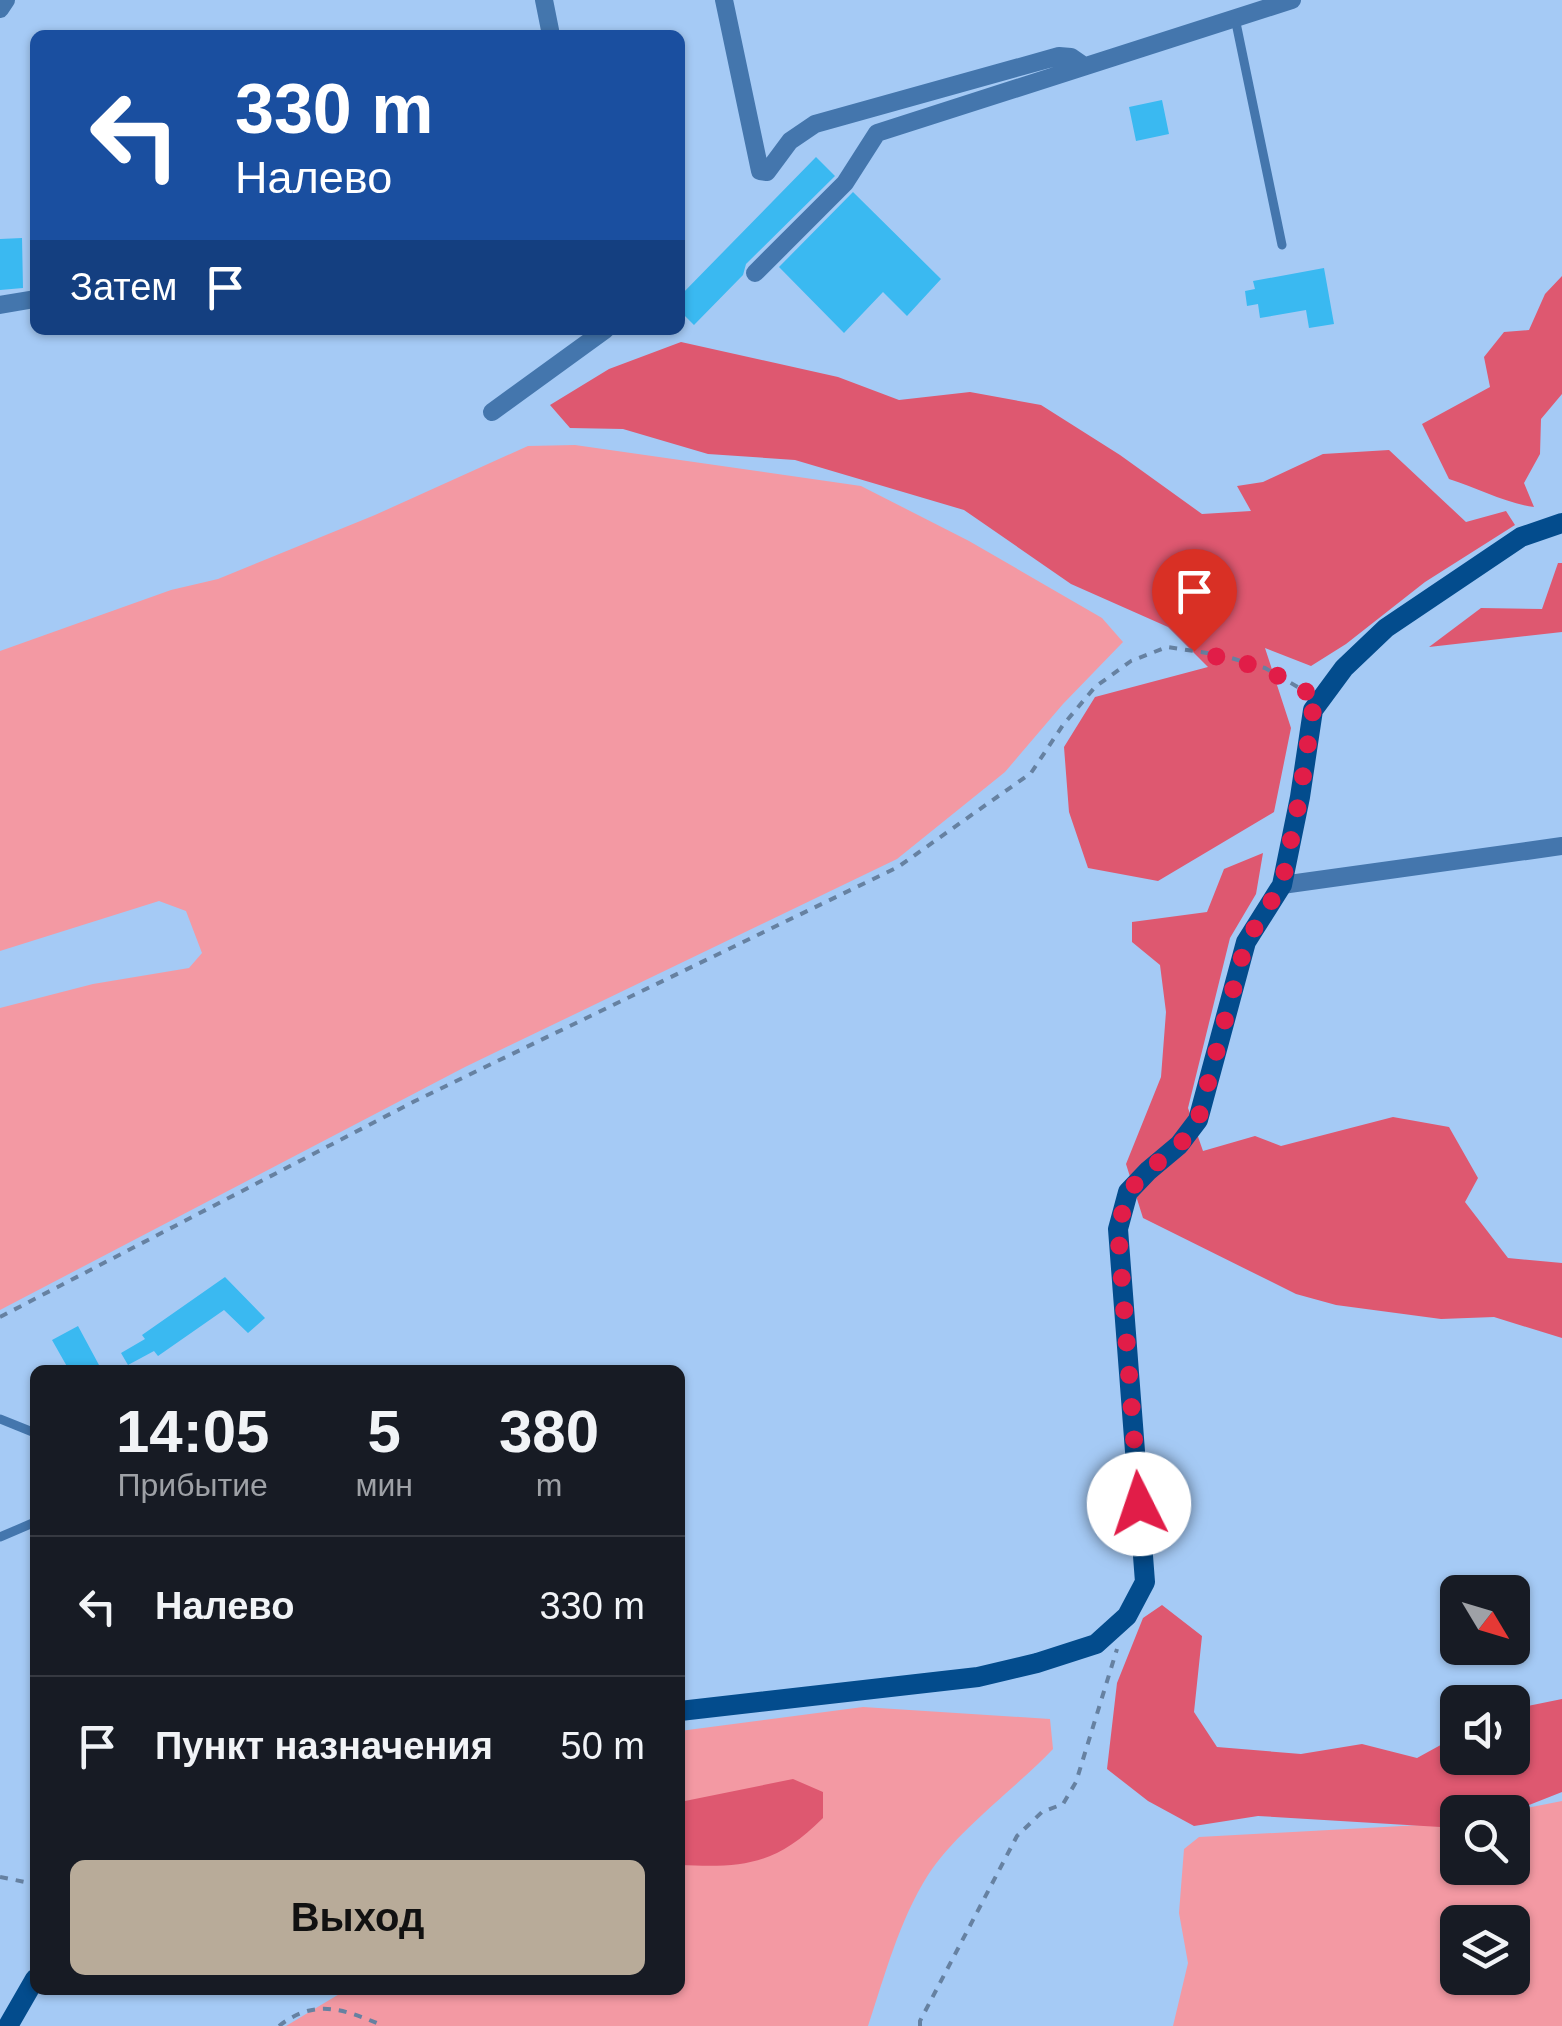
<!DOCTYPE html>
<html lang="ru">
<head>
<meta charset="utf-8">
<style>
  :root { --surface:#171b24; --page:#242831; --text:#f1f3f6; --muted:#9ea1a6; --line:#363941; --accent:#b8ab99 }
  body { margin:0; font-family:Arial,sans-serif; background:var(--page); color:var(--text); height:100vh; display:flex; flex-direction:column; font-size:38px; white-space:nowrap }
  * { box-sizing:border-box; margin:0 }
  p { font-size:32px; color:var(--muted) }
  .icon { flex:none; width:55px; height:55px; fill:none; stroke:currentColor; stroke-width:2; stroke-linecap:round; stroke-linejoin:round }
  .map { position:relative; flex:1; overflow:hidden }
  .side { position:absolute; left:30px; top:1365px; width:655px; height:630px; display:flex; flex-direction:column; background:var(--surface); border-radius:15px; box-shadow:0 2px 8px #0004 }
  .side>* { flex:none }
  .banner { position:absolute; left:30px; top:30px; width:655px; height:305px; border-radius:15px; box-shadow:0 2px 8px #0004; background:#1a4fa0; color:#fff; overflow:hidden }
  .needle { width:65px; rotate:128deg }
  .fabs { position:absolute; left:1440px; top:1575px; display:grid; gap:20px }
  .fabs a { display:grid; place-items:center; width:90px; height:90px; border-radius:15px; background:var(--surface); box-shadow:0 2px 8px #0004; font-size:50px }
  .pin { position:absolute; display:grid; place-items:center; width:85px; height:85px; color:#fff; margin:-102px -42px; border-radius:50% 50% 50% 0; rotate:-45deg; box-shadow:0 0 10px #0007 }
  .pin .icon { rotate:45deg }
  .me { position:absolute; width:110px; margin:-55px; rotate:356deg; stroke-linejoin:round; filter:drop-shadow(0 0 8px #0008) }
  .turn { display:flex; align-items:center; gap:35px; height:210px; padding:0 40px; font-size:45px }
  .turn .icon { width:130px; height:130px; stroke-width:2.5 }
  .turn b { display:block; font-size:70px; line-height:85px }
  .then { display:flex; align-items:center; height:95px; padding:0 40px; background:#0003; gap:20px; font-size:38px }
  .eta { display:flex; justify-content:space-evenly; align-items:center; height:170px; text-align:center }
  .eta b { font-size:60px; font-weight:700; line-height:70px }
  .button { display:flex; gap:20px; margin-top:auto; padding:20px 40px }
  .button a { flex:1; height:115px; border-radius:15px; background:var(--accent); color:#111; font-size:40px; font-weight:700; line-height:115px; text-align:center }
  ul { padding:0; list-style:none }
  li { display:flex; align-items:center; gap:30px; height:140px; padding:0 40px; border-top:2px solid var(--line) }
  li div { flex:1 }
  li b { display:block; font-size:38px }
  li em { font-style:normal }
  .map>svg:first-child { display:block }
</style>
</head>
<body>
<div class="map">
<svg width="1562" height="2026" viewBox="0 0 1562 2026">
  <rect width="100%" height="100%" fill="#a5caf5"/>
  <path fill="#f399a3" fill-rule="evenodd" d="M575,445L861,486L969,541L1102,618L1123,642L1063,704L1005,772L897,859L465,1067L0,1310V1008L93,984L189,968L202,953L186,911L159,901L0,951V651L171,590L218,579L375,515L528,446Z
    M863,1707L1050,1719L1053,1749C1015,1789 957,1830 928,1875C899,1921 885,1975 868,2026H286L346,1990H680V1731Z
    M1562,1801V2026H1173L1188,1963L1179,1913L1184,1849L1199,1837L1457,1823L1458,1868H1512V1812H1507ZM1458,1922H1512V1978H1458Z"/>
  <path fill="#de5870" d="M1562,276V394L1541,419L1540,454L1524,483L1534,507C1505,503 1477,488 1449,479L1422,424L1490,387L1484,357L1504,332L1529,330L1545,294Z
    M681,342L838,377L899,400L970,392L1041,405L1120,455L1202,514L1251,511L1237,486L1263,482L1323,454L1389,450L1466,522L1506,511L1515,525L1425,582L1346,644L1311,666L1265,648L1291,728L1274,812L1158,881L1088,868L1069,812L1064,747L1095,697L1208,667L1168,627L1071,584L964,510L795,460L708,454L623,429L570,428L550,405L609,369Z
    M1558,563H1562V632L1429,647L1481,608L1542,609Z
    M1263,853L1256,894L1230,938L1188,1108L1203,1151L1255,1136L1281,1146L1393,1117L1449,1127L1478,1178L1465,1202L1508,1258L1562,1263V1338L1494,1317L1441,1319L1336,1305L1296,1294L1143,1218L1126,1164L1161,1077L1166,1012L1160,965L1132,942V922L1207,912L1224,869Z
    M1162,1605L1202,1636L1194,1712L1217,1747L1301,1754L1362,1744L1417,1758L1457,1736L1458,1758H1512L1513,1709L1562,1699V1792L1511,1812H1458L1457,1828L1258,1816L1194,1826L1148,1801L1107,1769L1117,1683L1143,1618Z
    M793,1779L823,1792V1818C776,1865 744,1868 680,1865V1802Z"/>
  <path fill="#3ab9f1" d="M1162,100L1169,134L1136,141L1129,107Z
    M816,157L835,176L746,264L743,275L694,325L680,311V296Z
    M853,192L941,279L907,316L883,292L844,333L779,267Z
    M22,238L23,288L0,290V239Z
    M1324,268L1334,324L1309,328L1306,310L1260,318L1258,304L1247,306L1245,291L1255,289L1253,281Z
    M225,1277L265,1318L248,1333L224,1310L158,1356L154,1351L128,1365L121,1353L145,1339L142,1335Z
    M78,1326L99,1365L91,1370H69L52,1340Z"/>
  <g fill="none" stroke-linecap="round" stroke-linejoin="round">
    <path stroke="#6681a1" stroke-width="4" stroke-dasharray="8 8" stroke-linecap="butt" d="M0,1317L415,1101L898,867L1031,773L1063,725L1095,687L1131,661L1167,647L1221,655L1265,668L1303,690
      M0,1877L35,1884
      M279,2026C316,1997 345,2010 384,2026
      M920,2026V2021L1017,1836L1042,1812L1063,1804L1076,1782L1117,1649"/>
    <path stroke="#4476ad" stroke-width="9" d="M1235,18L1282,245
      M0,1419L35,1433
      M0,1537L35,1522"/>
    <path stroke="#4476ad" stroke-width="18" d="M544,0L551,35
      M724,0L760,171L767,172L790,141L815,124L1059,56L1071,57L1084,66
      M0,9L6,0
      M755,273L845,183L877,133L1292,0
      M0,305L35,299
      M492,412L605,330
      M1282,885L1562,846"/>
    <path stroke="#034c8d" stroke-width="20" d="M680,1711L978,1677L1037,1663L1096,1644L1127,1616L1145,1582L1118,1229L1128,1192L1148,1171L1179,1145L1198,1120L1246,942L1282,885L1300,797L1313,710L1344,668L1386,628L1521,537L1562,523
      M8,2026L35,1979"/>
  </g>
  <g fill="none" stroke-linecap="round" stroke-linejoin="round">
    <path stroke="#e11d48" stroke-width="18" stroke-dasharray="0 32.4" d="M1139,1504L1118,1229L1128,1192L1148,1170L1179,1146L1198,1120L1246,942L1282,884L1300,796L1313,710L1321,700L1264,668L1194,651"/>
  </g>
</svg>
<div class="fabs">
<a><svg class="needle" viewBox="-14 -14 28 28"><path d="M0-13l5 13h-10z" fill="#e53935"/><path d="M0 13l5-13h-10z" fill="#9ea1a6"/></svg></a>
<a><svg class="icon" aria-label="sound" viewBox="0 0 24 24"><path d="M4 9h4l5-4v14l-5-4H4zM17 9q2 3 0 6"/></svg></a>
<a><svg class="icon" aria-label="search" viewBox="0 0 24 24"><circle cx="10" cy="10" r="6"/><path d="M15 15l6 6"/></svg></a>
<a><svg class="icon" aria-label="layers" viewBox="0 0 24 24"><path d="M12 4l9 5-9 5-9-5zM3 14l9 5 9-5"/></svg></a>
</div>
<div class="pin" style="left:1194px;top:651px;background:#d93025"><svg class="icon" aria-label="arrive" viewBox="0 0 24 24"><path d="M6 21V4h12l-3 4 3 4H6"/></svg></div>
<svg class="me" style="left:1139px;top:1504px" viewBox="-20 -20 40 40"><circle r="19" fill="#fff"/><path d="M0-13L10 11 0 6-10 11z" fill="#e11d48"/></svg>
<div class="banner">
<div class="turn"><svg class="icon" aria-label="left" viewBox="0 0 24 24"><path d="M17 20v-9H6M10 6l-5 5 5 5"/></svg><div><b>330 m</b>Налево</div></div>
<div class="then">Затем<svg class="icon" aria-label="arrive" viewBox="0 0 24 24"><path d="M6 21V4h12l-3 4 3 4H6"/></svg></div>
</div>
<section class="side">
<div class="eta">
<div><b>14:05</b><p>Прибытие</p></div>
<div><b>5</b><p>мин</p></div>
<div><b>380</b><p>m</p></div>
</div>
<ul>
<li><svg class="icon" aria-label="left" viewBox="0 0 24 24"><path d="M17 20v-9H6M10 6l-5 5 5 5"/></svg><div><b>Налево</b></div><em>330 m</em></li>
<li><svg class="icon" aria-label="arrive" viewBox="0 0 24 24"><path d="M6 21V4h12l-3 4 3 4H6"/></svg><div><b>Пункт назначения</b></div><em>50 m</em></li>
</ul>
<div class="button"><a>Выход</a></div>
</section>
</div>
</body>
</html>
